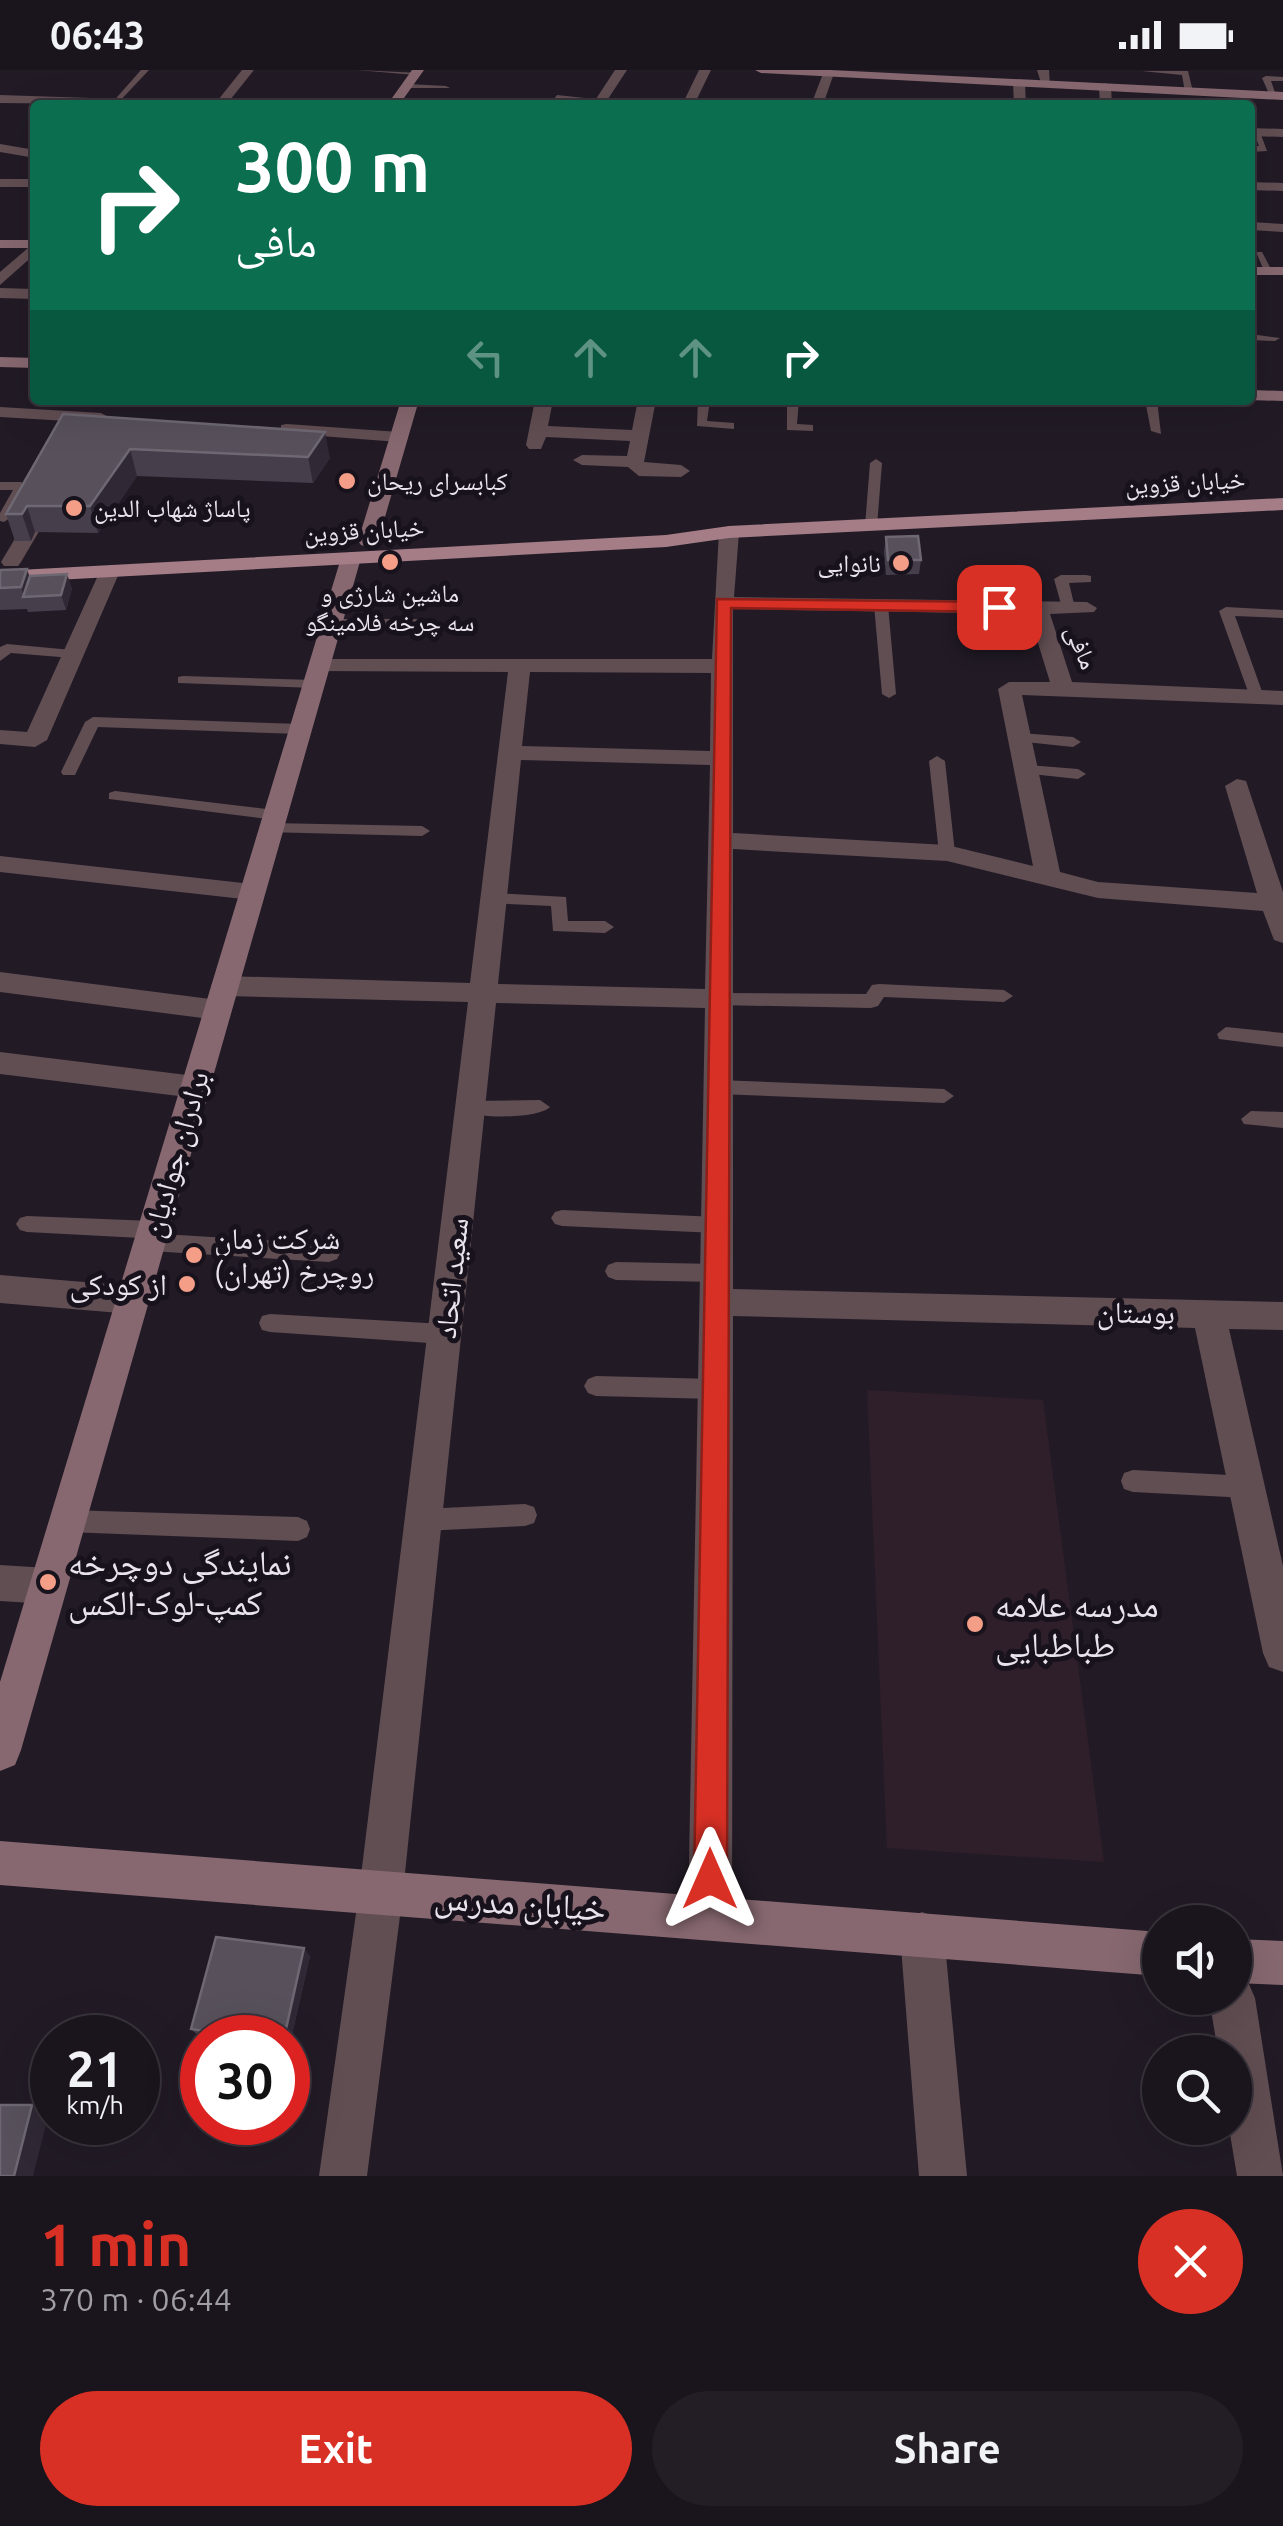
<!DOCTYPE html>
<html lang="en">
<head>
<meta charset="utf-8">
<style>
  :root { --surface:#1a141c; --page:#231d25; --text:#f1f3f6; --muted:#9f9ea3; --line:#38333b; --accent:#d93025 }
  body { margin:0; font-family:Ubuntu,"Noto Naskh Arabic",sans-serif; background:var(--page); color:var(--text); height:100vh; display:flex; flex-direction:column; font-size:38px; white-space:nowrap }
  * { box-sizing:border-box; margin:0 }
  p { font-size:32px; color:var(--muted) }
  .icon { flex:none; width:55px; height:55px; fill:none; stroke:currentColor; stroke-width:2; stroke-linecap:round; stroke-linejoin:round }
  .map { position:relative; height:2106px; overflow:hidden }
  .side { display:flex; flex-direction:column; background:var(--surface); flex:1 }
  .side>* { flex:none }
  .banner { position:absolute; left:30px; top:30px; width:1225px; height:305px; border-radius:10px; box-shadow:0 10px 40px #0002,0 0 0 2px var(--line); background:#0b6e4f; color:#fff; overflow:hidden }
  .fabs { position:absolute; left:1142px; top:1835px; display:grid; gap:20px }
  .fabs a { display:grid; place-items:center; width:110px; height:110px; border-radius:50%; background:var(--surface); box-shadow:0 10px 40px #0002,0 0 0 2px var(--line); font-size:50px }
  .speed { position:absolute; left:30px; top:1945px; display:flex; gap:20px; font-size:50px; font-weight:700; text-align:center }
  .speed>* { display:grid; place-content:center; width:130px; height:130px; border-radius:50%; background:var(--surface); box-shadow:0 10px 40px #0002,0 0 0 2px var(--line); line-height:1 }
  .speed small { font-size:25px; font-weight:400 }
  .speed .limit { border:15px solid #d22; background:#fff; color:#111 }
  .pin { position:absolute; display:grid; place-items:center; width:85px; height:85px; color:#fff; margin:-42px; border-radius:20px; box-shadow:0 5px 15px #0006 }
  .me { position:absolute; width:110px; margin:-55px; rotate:0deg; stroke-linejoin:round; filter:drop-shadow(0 0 8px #0008) }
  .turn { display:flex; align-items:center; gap:35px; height:210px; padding:0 40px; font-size:45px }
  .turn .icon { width:130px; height:130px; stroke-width:2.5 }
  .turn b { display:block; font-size:70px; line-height:85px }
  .lanes { display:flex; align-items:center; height:95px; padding:0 40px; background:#0003; justify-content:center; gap:50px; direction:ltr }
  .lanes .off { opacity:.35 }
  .round { display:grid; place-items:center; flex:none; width:105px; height:105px; border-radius:52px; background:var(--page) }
  .summary { display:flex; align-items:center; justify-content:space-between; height:170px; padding:0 40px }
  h1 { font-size:60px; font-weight:600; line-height:75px; color:var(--accent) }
  .button { display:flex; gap:20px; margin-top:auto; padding:20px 40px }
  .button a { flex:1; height:115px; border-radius:60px; background:var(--accent); color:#fff; font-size:40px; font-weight:600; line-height:115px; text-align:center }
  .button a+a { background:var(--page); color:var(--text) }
  .status { display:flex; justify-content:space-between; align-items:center; height:70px; padding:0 50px; background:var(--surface); direction:ltr }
  .status svg { height:28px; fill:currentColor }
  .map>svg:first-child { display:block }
</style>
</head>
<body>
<div class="status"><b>06:43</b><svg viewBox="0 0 49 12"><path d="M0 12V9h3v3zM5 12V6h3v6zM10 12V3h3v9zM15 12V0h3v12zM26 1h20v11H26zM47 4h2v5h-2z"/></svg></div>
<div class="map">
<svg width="1283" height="2106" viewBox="0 0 1283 2106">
  <rect width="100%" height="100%" fill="#221b26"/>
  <path fill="#2f1f2a" d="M867,1320L1043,1330L1104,1792L887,1778Z"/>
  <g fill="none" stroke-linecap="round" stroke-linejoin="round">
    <path fill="#614e53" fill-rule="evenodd" d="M141,0H149L117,34H111Z
      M357,0L420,3L416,5Z
      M1142,1H1188L1193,22H1185L1182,5Z
      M1266,6L1283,7V11H1271L1277,28L1270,26L1262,8Z
      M407,14L446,16L450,18H404Z
      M557,25L649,35H609L554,29Z
      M1253,60L1260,62L1267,81L1250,82V76H1259Z
      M1256,182H1262L1273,203H1265Z
      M1250,264L1280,268L1275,271L1250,270Z
      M698,330H710L707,351L734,353V359L697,356Z
      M787,330H799L797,354L813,355V361L787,360Z
      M1145,330H1157L1161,364L1151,361Z
      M876,389L882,393L877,456L871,460L865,456L870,393Z
      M0,412H21L27,416L10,448L4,452L0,451V443L13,420H0Z
      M1086,505L1091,506V512L1069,513L1075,538L1063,541L1054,509L1061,505Z
      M881,531L888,535L896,624L889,628L882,624L874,535Z
      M1226,537L1283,540V548L1235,546L1264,627L1262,630L1257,631L1250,627L1219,541Z
      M332,549H422L429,553L422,557L327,556V550Z
      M7,574L72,580L79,584L72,588L11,583L0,591V577Z
      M183,606L314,610L321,614L314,618L178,613V607Z
      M93,647L301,654L309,659L301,664L98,657L75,705H63L61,702L85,652Z
      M1020,663L1073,667L1081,672L1073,677L1015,671V665Z
      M937,686L945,691L955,783L947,788L939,783L929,691Z
      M1028,695L1078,699L1086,704L1078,709L1022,703L1020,700Z
      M115,721L275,740L283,745L275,750L109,729V723Z
      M271,753L422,756L430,761L422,766L265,762V754Z
      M493,823L566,827L568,851H605L614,857L605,863L553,861L551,836L487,833L484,829Z
      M879,914L1004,920L1013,926L1004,932L884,927L878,936L871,938L719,935L710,929L719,923L866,924L872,915Z
      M1226,957L1283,963V977L1219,969L1217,964Z
      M718,1010L944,1019L954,1026L944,1033L718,1024L708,1017Z
      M540,1030L550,1037C539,1049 471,1050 460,1038L470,1031Z
      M1251,1041L1283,1042V1058L1244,1054L1241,1049Z
      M562,1140L717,1147L724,1149L728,1155L724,1161L717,1163L562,1156L555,1154L551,1148L555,1142Z
      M27,1146L153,1151L161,1154L162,1164L329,1174L337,1177L340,1183L337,1189L329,1192L150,1181L142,1178L141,1168L27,1162L20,1160L16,1154L20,1148Z
      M616,1192L716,1194L724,1197L727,1203L724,1209L716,1212L616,1210L608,1207L605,1201L608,1195Z
      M270,1244L444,1254L452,1257L455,1264L452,1271L444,1274L270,1262L262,1260L259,1253L262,1246Z
      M596,1306L715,1309L723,1312L727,1319L723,1326L715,1329L596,1326L588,1323L584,1316L588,1309Z
      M1133,1400L1248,1406L1257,1409L1260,1417L1257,1425L1248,1428L1133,1422L1124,1419L1121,1411L1124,1403Z
      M525,1434L534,1437L537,1445L534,1453L525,1456L423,1461L414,1458L411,1450L414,1442L423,1439Z
      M67,1440L298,1447L307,1451L310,1459L307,1467L298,1471L67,1462L58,1459L55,1451L58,1443Z"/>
    <path fill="#614e53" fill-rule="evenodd" d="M242,0H254L226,35H214Z
      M615,0H627L604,35H592Z
      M699,0H711L694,35H682Z
      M1037,0H1049L1050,16H1042Z
      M824,1L834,3L823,35H811Z
      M1019,10L1025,13L1026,35H1014L1013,13Z
      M1105,13L1111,17L1112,35H1100L1099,17Z
      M0,25L182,31L188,35L0,33Z
      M1250,58L1283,59V67L1250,66Z
      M0,74L35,80V88L0,82Z
      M0,109H35V117H0Z
      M1250,112L1283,113V121L1250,120Z
      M1250,152L1283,154V162L1250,160Z
      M35,172V184L0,215V202Z
      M0,218L35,219V229L0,228Z
      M535,330H553L548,356L632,360L638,330H656L644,392L681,395L690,401L681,407L639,406L628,397L582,395L573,390L582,385L627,386L630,371L546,367L541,379H529L526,375Z
      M0,337L101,343L110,348L101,353L0,347Z
      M287,354L399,362L408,367L399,372L281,363V355Z
      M44,430L54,436L21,492L18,496H4L1,492L37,432Z
      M729,456L739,462L734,527L1087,532L1097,538L1094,542L1050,544L1072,612L1283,621V635L1022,625L1060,802L1098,812L1257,823L1225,716L1237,709L1246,711L1283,822V873L1274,870L1263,841L1098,828L947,791L733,779V1219L1283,1232V1260L1229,1259L1283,1496V1602L1269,1597L1263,1583L1195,1258L733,1246L732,1847L726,1863L710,1869L694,1863L688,1847L705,938L496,933L403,1822L367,2106H319L359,1822L468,932L225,926L215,923L211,916L215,909L225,906L470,913L508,602L320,601L309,594L312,589H712L719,462ZM733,539L1029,544L1050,612H1009L998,619L1033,796L947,775L733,763ZM530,602L711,603L710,681L522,676ZM521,690L710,695L705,919L498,914Z
      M110,495L120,501L47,670L35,677L0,674V660L27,662L100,501Z
      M0,786L252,814L265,822L252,830L0,802Z
      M0,902L218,930L228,933L232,940L228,947L218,950L0,922Z
      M0,982L195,1006L205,1009L210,1017L205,1025L195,1028L0,1004Z
      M0,1205L132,1216L144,1220L149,1230L144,1240L132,1244L0,1233Z
      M0,1495L48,1498L61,1503L67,1516L61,1529L48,1534L0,1531Z
      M922,1842L938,1848L944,1864L967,2106H919L900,1864L906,1848Z
      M1235,1907L1248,1912L1255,1928L1283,2106H1237L1229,2058H1235V1982H1218L1209,1928H1235Z"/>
    <path fill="#876870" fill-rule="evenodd" d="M412,0H424L399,35H387Z
      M755,0H830L1283,22V30L761,3Z
      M0,170H35V178H0Z
      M1250,197H1283V205H1250Z
      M0,287L35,288V298L0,297Z
      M1250,320L1283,321V331L1249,330Z
      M401,330H419L378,471L368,477L361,475L358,471Z
      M351,482L361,488L21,1680L15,1695L0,1701V1612L341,488Z
      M0,1771L1160,1862V1906L0,1815Z
      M1235,1869L1283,1871V1915L1235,1913Z"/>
    <path fill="#a47d87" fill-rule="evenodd" d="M1283,428V440L729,468L666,477L0,513V501L666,465L729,456Z"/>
  </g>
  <path fill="#463f4b" d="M63,344L330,388L313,413L137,406L98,463L35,462L31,471H15L6,444Z
    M886,467L921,490L919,504L886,505L884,481Z
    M0,500L30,506L72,518L66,540L28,542L27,539L0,540Z
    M310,1886L289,1978H288V1968H211L199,1966L191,1959Z"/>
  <path fill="#302935" d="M325,362L330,388L313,413L308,387Z
    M130,379L137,406L98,463L90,436Z
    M27,436L35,462L31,471L22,444Z
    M27,499L34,520L24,527L21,517Z
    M67,504L72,518L66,540L61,525Z
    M304,1878L310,1886L289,1978L288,1977V1968H284Z
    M32,2035L49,2043L33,2106H14Z"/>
  <path fill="#58515c" stroke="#6e6873" stroke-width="2.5" d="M63,344L325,362L308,387L130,379L90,436H27L22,444H6Z
    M918,466L921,490H888L886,467Z
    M27,499L21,517L0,518V500Z
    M67,504L61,525L23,527L30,506Z
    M216,1867L304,1878L284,1968H251L191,1959Z
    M0,2035H32L14,2106H0Z"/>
  <path fill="#d93025" stroke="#8d1f18" stroke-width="2.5" d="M717,529L999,532L1007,537L999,542L731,538L727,1809L722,1820L710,1825L699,1820L694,1809Z"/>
  <g fill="#f49e87" stroke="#18121d" stroke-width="4">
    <circle cx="347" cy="411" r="10"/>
    <circle cx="74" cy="438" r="10"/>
    <circle cx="390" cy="492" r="10"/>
    <circle cx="901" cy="493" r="10"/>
    <circle cx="194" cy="1185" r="10"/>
    <circle cx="187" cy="1214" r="10"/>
    <circle cx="48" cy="1512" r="10"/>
    <circle cx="975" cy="1554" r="10"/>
  </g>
  <g text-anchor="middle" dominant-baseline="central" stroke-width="10" stroke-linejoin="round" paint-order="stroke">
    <g font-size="25" fill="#e9e4ec" stroke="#18121d" text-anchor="start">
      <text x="367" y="411">کبابسرای ریحان</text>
      <text x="94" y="438">پاساژ شهاب الدین</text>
      <text x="881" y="493" text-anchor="end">نانوایی</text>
      <text x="390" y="523" text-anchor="middle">ماشین شارژی و<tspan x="390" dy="29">سه چرخه فلامینگو</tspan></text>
    </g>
    <g font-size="25" fill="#e9e4ec" stroke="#18121d">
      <text transform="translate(1185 412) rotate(-3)">خیابان قزوین</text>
      <text transform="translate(364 460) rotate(-3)">خیابان قزوین</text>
      <text transform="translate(1082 577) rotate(68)">مافی</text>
    </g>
    <g font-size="30" fill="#e9e4ec" stroke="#18121d">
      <text transform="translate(175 1084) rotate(-74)">برادران جوادیان</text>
      <text transform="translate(451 1208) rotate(-84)">سعید اتحاد</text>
      <text transform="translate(1136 1242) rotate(1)">بوستان</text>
    </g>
    <g font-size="30" fill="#e9e4ec" stroke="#18121d" text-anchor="start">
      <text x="214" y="1168">شرکت زمان<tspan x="214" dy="34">روچرخ (تهران)</tspan></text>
      <text x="167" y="1214" text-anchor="end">از کودکی</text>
    </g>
    <g font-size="35" fill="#e9e4ec" stroke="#18121d" text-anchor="start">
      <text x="68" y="1492">نمایندگی دوچرخه<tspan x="68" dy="40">کمپ-لوک-الکس</tspan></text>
      <text x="995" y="1534">مدرسه علامه<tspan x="995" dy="40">طباطبایی</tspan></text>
    </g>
    <g font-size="35" fill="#e9e4ec" stroke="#18121d">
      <text transform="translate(520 1832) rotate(4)">خیابان مدرس</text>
    </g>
  </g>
</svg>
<div class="fabs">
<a><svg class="icon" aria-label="sound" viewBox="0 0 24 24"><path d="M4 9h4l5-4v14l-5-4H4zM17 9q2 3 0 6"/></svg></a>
<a><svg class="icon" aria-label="search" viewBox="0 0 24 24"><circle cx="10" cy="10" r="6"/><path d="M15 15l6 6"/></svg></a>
</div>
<div class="speed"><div>21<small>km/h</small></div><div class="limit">30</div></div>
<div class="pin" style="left:999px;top:537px;background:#d93025"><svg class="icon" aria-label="arrive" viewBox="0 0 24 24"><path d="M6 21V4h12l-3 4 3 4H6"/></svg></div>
<svg class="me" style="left:710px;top:1809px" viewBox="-20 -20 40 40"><path d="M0-17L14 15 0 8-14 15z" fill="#d93025" stroke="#fff" stroke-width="4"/></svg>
<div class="banner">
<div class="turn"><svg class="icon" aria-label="right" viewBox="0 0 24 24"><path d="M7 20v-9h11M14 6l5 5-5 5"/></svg><div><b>300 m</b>مافی</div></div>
<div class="lanes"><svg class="icon off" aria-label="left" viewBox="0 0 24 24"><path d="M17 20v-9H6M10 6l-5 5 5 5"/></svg><svg class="icon off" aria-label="ahead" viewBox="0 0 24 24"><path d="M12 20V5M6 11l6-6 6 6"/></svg><svg class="icon off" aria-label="ahead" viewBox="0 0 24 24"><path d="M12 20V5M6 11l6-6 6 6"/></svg><svg class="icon" aria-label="right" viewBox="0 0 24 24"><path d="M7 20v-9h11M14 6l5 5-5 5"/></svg></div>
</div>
</div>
<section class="side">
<div class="summary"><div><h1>1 min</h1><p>370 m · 06:44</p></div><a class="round" style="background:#d93025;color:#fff"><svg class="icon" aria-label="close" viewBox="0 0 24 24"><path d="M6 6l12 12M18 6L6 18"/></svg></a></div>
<div class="button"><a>Exit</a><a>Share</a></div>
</section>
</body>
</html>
